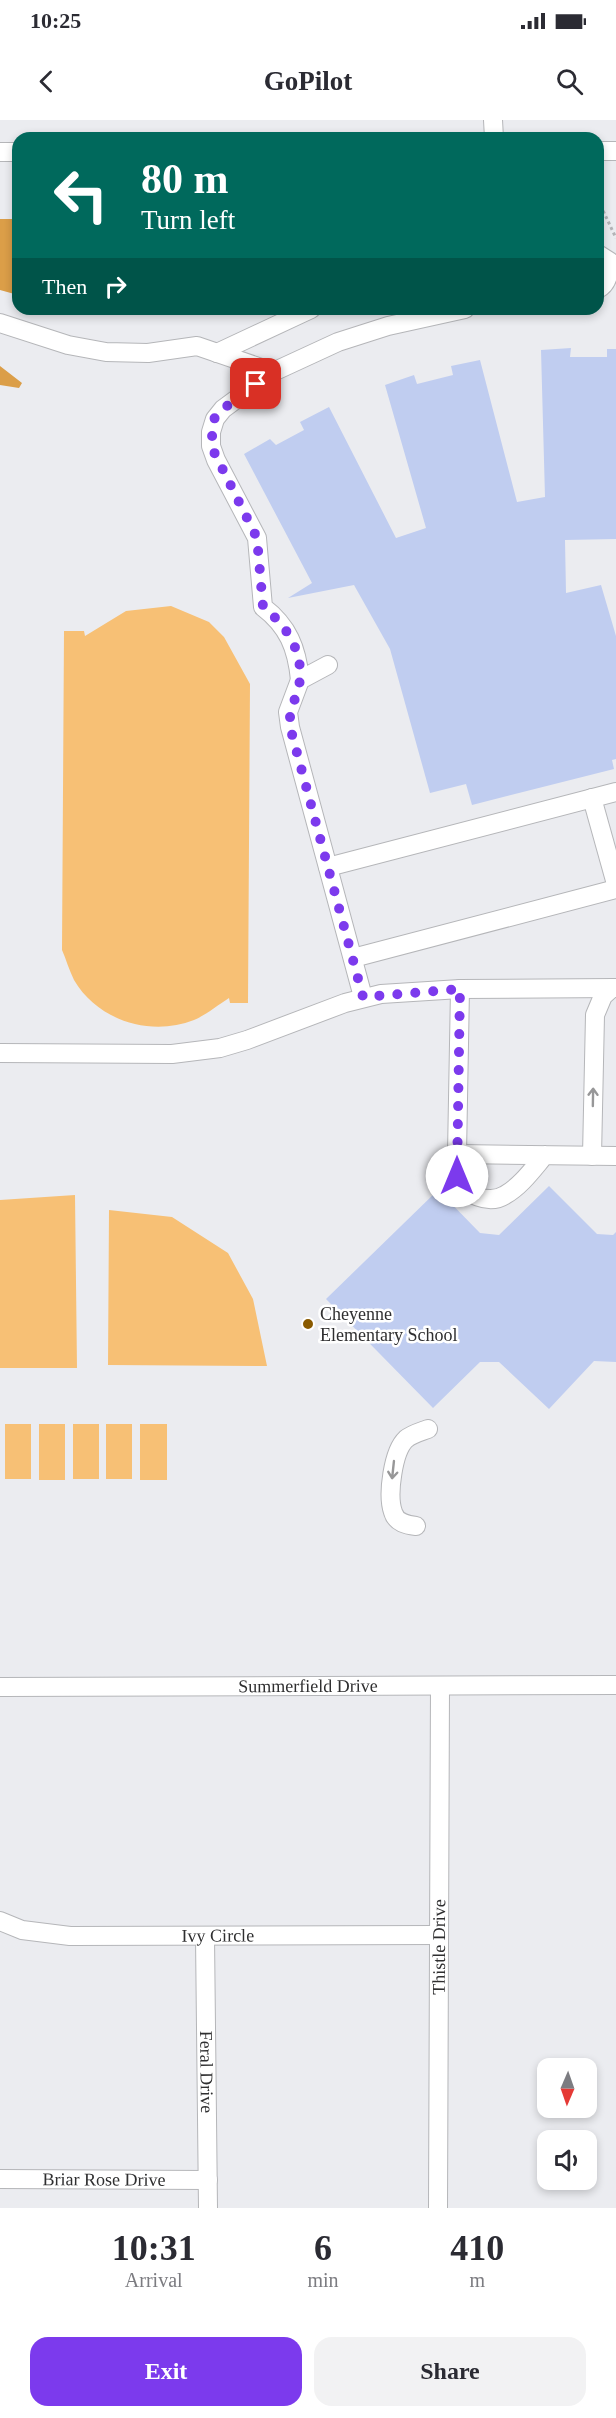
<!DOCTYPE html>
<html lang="en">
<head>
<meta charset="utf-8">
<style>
  :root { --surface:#fff; --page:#f2f2f3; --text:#2b2b33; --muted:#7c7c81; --accent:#7c3aed }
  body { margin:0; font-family:Georgia,serif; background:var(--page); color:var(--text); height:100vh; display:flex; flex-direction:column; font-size:22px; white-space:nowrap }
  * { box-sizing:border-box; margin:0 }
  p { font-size:20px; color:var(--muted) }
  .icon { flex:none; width:33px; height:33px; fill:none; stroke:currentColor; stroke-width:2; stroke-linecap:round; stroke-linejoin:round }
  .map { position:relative; height:2088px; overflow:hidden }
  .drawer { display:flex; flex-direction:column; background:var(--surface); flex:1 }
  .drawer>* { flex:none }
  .top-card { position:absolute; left:12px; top:12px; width:592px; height:183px; border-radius:18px; box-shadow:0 3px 9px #0003; background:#00695c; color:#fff; overflow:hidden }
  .needle { width:39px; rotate:182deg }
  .buttons { position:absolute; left:537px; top:1938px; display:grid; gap:12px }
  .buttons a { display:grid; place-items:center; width:60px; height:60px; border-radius:12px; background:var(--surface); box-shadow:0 3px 9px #0003; font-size:30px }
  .pin { position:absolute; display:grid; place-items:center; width:51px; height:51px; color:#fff; margin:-26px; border-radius:12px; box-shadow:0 3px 9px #0006 }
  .me { position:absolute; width:66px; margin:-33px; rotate:0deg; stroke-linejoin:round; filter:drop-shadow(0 0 4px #0008) }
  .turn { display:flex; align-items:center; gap:21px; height:126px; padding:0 30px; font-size:27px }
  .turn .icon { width:78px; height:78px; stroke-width:2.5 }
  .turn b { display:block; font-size:42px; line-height:51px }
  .then { display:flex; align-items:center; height:57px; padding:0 30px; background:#0003; gap:12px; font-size:22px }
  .eta { display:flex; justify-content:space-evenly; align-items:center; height:102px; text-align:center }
  .eta b { font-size:36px; font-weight:800; line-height:42px }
  .primary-button { display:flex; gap:12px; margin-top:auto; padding:12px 30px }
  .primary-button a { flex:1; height:69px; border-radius:18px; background:var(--accent); color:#fff; font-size:24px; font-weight:800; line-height:69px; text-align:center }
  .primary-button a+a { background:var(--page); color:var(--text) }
  .status { display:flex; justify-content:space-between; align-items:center; height:42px; padding:0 30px; background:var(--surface); direction:ltr }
  .status svg { height:16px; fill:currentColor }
  header { display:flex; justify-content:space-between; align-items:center; height:78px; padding:0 30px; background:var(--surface); font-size:27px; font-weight:800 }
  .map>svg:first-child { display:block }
</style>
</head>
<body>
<div class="status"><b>10:25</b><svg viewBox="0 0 49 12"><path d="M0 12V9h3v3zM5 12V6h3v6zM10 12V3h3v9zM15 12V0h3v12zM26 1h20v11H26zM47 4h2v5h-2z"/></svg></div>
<header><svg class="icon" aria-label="back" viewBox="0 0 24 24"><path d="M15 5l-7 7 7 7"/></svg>GoPilot<svg class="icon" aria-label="search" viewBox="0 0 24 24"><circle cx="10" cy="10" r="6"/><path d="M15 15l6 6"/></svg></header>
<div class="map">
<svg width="616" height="2088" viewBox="0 0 616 2088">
  <rect width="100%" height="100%" fill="#ebecf0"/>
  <path fill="#f7c075" d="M171,486L209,502L224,517L250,564L248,883H230L229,878C218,885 206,895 194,900C151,917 98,901 74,860C69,850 66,839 62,830L64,511H84L85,516L126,491Z
    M75,1075L77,1248H0V1080Z
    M109,1090L172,1097L228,1133L253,1179L267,1246L108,1245Z
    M5,1304H31V1359H5Z
    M39,1304H65V1360H39Z
    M73,1304H99V1359H73Z
    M106,1304H132V1359H106Z
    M140,1304H167V1360H140Z"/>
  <path fill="#db9e48" d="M0,99H18V175L0,170Z
    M87,189H184L148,195Z
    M0,246L22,263L19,268L0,265Z"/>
  <path fill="#c0cdf0" d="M571,228L570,237H607V229H616V419L565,420L566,473L601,465L616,516V639L612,640L614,649L472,685L466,664L430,673L390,529L354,465L288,478L312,463L244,334L270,319L276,325L304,310L300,302L329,287L396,418L426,408L385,265L414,255L417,264L453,255L451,246L480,240L517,382L545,377L541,230Z
    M549,1066L597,1114L613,1115L616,1112V1242L594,1241L549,1289L499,1242H480L433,1288L326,1179L438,1070L480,1113L499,1115Z"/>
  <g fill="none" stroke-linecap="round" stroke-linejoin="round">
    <g stroke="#b5b6b9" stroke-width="20">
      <g id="minor">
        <path d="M493,0L494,18"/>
        <path d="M598,31H616"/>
        <path d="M0,32H18"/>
        <path d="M598,134L609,141C609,152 609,163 598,169"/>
        <path d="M0,203L68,225L106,232L148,233L197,226L273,252L338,222L388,206L465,189"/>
        <path d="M217,233L311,189"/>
        <path d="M273,252L223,289L215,299L211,312V326L216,340L257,418L263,487C288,506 297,528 300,560"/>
        <path d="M328,545L300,560L288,592L290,607L363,877"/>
        <path d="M592,678L616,764"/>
        <path d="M328,747L616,672"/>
        <path d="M353,838L616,769"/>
        <path d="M0,933L172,934L220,928L247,920L345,883L381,874L460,869L616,868"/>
        <path d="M457,1034L460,869"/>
        <path d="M545,1035C533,1049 521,1066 505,1075C489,1085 464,1075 458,1058C455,1051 457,1042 457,1034L616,1036"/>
        <path d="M592,1036L595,895L603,876L612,868"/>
        <path d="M416,1406C407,1405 396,1403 393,1392C387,1375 393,1331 406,1319C412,1314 420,1312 428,1309"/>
        <path id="s1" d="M0,1567L616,1565"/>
        <path id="s2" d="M0,1801L22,1810L70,1816L439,1815"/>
        <path id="s3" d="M205,1817L208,2088"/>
        <path id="s4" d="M0,2059L208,2060"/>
        <path id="s5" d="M438,2088L440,1566"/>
      </g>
    </g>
    <path stroke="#b2b3b6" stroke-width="3" stroke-dasharray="3 3" stroke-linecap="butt" d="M598,80L616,118"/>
    <use href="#minor" stroke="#fff" stroke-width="18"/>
  </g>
  <defs><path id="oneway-shaft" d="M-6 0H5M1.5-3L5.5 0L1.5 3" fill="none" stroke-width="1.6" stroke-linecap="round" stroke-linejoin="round" transform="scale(1.5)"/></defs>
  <g stroke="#979798">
    <use href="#oneway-shaft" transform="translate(593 977) rotate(-89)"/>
    <use href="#oneway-shaft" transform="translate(393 1350) rotate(96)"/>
  </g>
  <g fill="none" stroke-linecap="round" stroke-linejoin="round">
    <path stroke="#7c3aed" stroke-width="10" stroke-dasharray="0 18" d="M256,264L223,289L214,299L211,326L257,418L263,487C285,504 302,529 300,558C299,576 288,587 290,607L363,877L460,869L457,1056"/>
  </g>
  <circle fill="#8a5a00" stroke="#fff" stroke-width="2" cx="308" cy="1204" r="6"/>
  <g text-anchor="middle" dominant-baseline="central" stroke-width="5" stroke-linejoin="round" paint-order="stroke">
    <g font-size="18" fill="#2f2f30" stroke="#fff" text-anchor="start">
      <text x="320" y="1194">Cheyenne<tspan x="320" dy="21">Elementary School</tspan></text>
    </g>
    <g font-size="18" fill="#2f2f30" stroke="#fff">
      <text stroke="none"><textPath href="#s1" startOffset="308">Summerfield Drive</textPath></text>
      <text stroke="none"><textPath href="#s2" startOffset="220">Ivy Circle</textPath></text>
      <text stroke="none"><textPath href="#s5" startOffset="261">Thistle Drive</textPath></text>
      <text stroke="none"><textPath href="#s3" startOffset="135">Feral Drive</textPath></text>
      <text stroke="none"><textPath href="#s4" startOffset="104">Briar Rose Drive</textPath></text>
    </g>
  </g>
</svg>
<div class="buttons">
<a><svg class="needle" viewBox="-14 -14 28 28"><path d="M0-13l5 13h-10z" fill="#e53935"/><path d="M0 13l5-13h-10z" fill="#7c7c81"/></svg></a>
<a><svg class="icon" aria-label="sound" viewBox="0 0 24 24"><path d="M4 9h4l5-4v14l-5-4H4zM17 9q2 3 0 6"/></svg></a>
</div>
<div class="pin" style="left:256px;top:264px;background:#d93025"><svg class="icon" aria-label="arrive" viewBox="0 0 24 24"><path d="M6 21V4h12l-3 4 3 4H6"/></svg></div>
<svg class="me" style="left:457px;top:1056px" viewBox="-20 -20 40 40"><circle r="19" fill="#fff"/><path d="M0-13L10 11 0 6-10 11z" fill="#7c3aed"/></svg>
<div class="top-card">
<div class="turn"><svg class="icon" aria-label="left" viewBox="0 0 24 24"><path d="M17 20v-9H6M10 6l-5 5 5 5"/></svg><div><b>80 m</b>Turn left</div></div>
<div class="then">Then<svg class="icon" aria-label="right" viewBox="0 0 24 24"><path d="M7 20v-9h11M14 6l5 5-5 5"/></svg></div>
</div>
</div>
<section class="drawer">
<div class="eta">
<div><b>10:31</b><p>Arrival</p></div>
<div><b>6</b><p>min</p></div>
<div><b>410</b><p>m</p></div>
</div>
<div class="primary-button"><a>Exit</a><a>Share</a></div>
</section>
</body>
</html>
